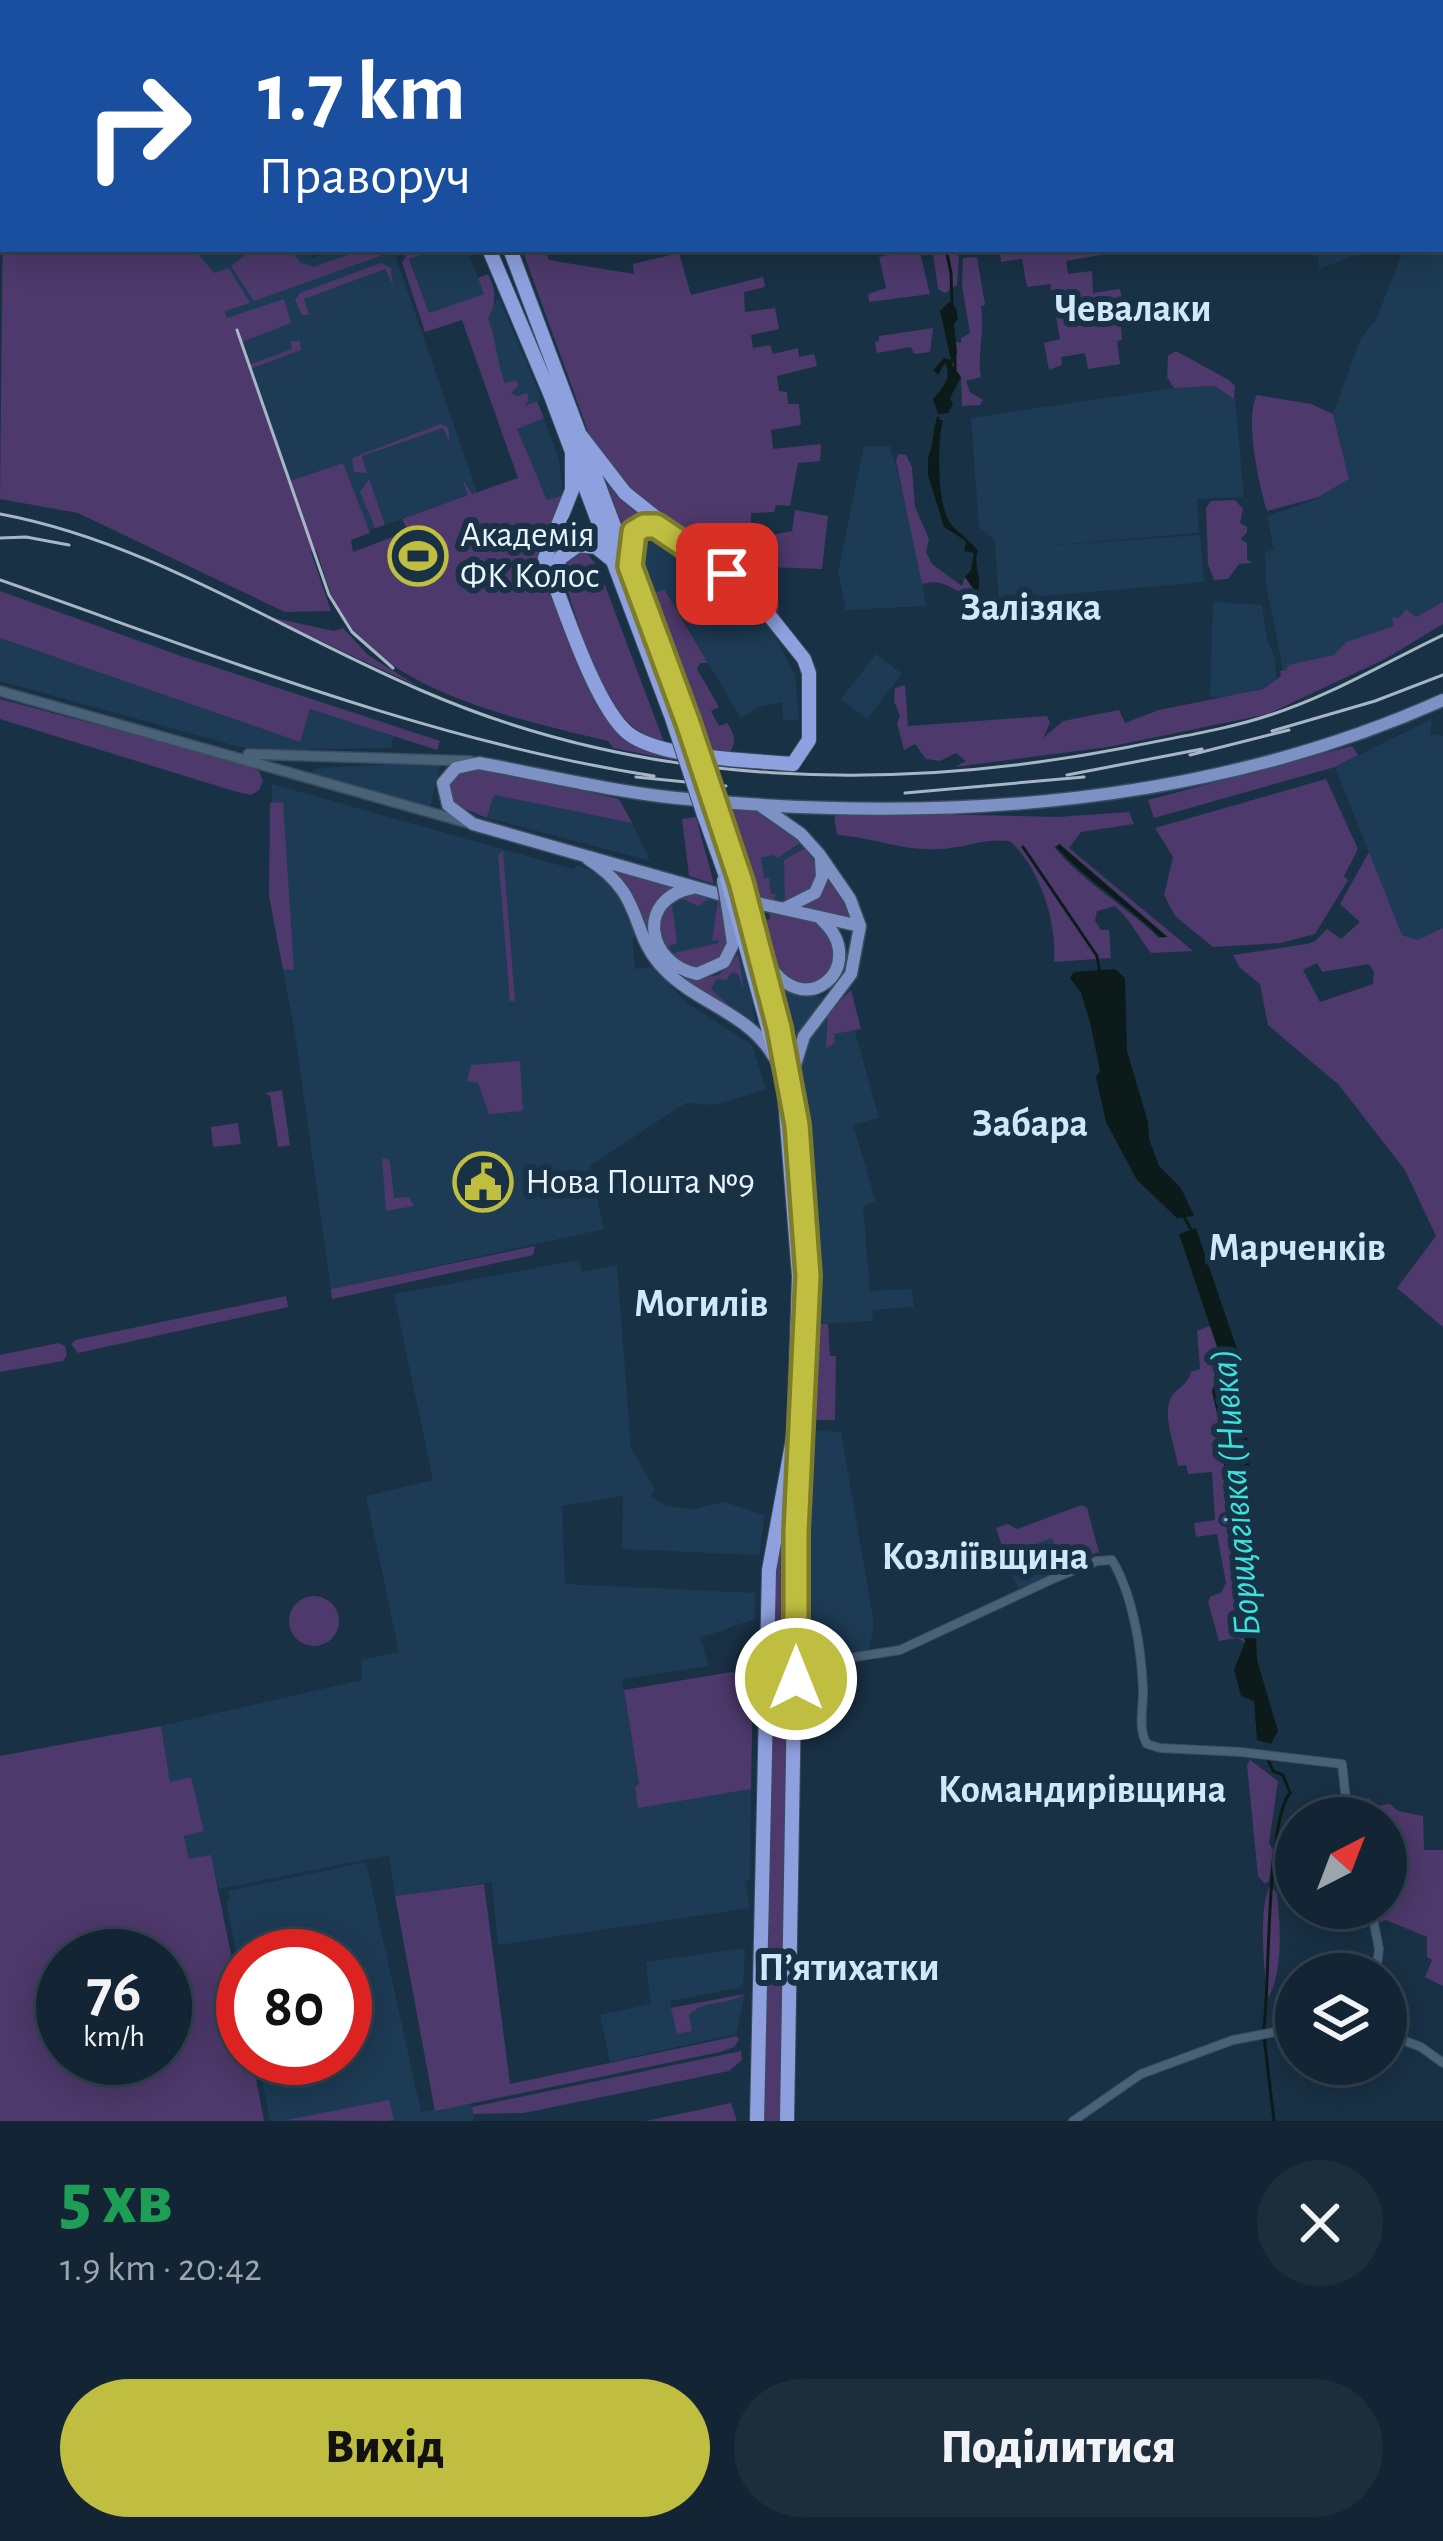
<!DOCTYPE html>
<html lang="uk">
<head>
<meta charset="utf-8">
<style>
  :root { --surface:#132534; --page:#1c2d3c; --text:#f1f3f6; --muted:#9da5ac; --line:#32424f; --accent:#c0be40 }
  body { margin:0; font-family:"Alegreya Sans",sans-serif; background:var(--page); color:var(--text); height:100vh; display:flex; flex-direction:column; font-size:45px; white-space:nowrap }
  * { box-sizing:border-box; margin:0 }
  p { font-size:39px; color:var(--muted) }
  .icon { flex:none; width:66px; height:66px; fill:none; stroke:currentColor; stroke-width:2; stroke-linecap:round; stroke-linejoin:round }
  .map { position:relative; height:2121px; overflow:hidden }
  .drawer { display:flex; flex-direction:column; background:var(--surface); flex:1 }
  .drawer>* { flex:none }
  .hud { position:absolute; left:0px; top:0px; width:1443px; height:252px; box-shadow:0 6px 30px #0003,0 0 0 3px var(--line); background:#1a4fa0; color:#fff; overflow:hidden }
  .needle { width:78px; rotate:42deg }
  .tools { position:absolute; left:1275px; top:1797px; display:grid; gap:24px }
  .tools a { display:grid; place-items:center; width:132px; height:132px; border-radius:50%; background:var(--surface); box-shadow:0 6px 30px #0003,0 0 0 3px var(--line); font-size:60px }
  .speed { position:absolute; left:36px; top:1929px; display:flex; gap:24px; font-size:60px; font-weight:700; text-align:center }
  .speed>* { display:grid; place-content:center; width:156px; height:156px; border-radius:50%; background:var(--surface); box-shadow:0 6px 30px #0003,0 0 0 3px var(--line); line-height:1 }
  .speed small { font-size:30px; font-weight:400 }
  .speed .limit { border:18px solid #d22; background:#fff; color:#111 }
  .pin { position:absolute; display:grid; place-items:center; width:102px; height:102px; color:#fff; margin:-51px; border-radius:24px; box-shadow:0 6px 18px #0006 }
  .me { position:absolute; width:132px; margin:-66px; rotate:0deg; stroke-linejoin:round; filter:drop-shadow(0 0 9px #0008) }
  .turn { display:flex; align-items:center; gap:42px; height:252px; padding:0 60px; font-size:54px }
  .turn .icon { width:156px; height:156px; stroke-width:2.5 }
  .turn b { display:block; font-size:84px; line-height:102px }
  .round { display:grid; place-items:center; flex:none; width:126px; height:126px; border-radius:63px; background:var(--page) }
  .headline { display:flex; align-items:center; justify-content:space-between; height:204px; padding:0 60px }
  h1 { font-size:72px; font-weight:800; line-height:90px; color:#1e9e55 }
  .cta { display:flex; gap:24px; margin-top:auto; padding:24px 60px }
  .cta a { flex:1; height:138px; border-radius:72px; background:var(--accent); color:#111; font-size:48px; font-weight:800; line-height:138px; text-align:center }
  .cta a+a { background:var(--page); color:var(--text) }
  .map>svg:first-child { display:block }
</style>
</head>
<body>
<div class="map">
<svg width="1443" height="2121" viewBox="0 0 1443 2121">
  <rect width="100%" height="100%" fill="#193145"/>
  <path fill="#1d3b54" d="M1318,0H1443V169L1440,171V3Z
    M1443,180V611L1284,675L1266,584L1265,552L1274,550L1267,516L1319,498L1349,479L1333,414L1361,338L1376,320L1404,249H1440Z
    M188,249H301L312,258L341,249H393L477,492L311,551L211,278Z
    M436,249H466L485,294L429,314L409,258Z
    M1318,249H1372L1319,269Z
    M499,298L542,400L518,408L513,405L481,317Z
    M1215,386L1235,399L1244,497L1197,499L1199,533L1044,546L1200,535L1204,582L999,600L995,541L979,527L971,418L1174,388Z
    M544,418L559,460L563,495L547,500L516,428Z
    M864,446H890L912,526L926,606L846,610L838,572Z
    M655,533L733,586L765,617L795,675L799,719L783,721L782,702L759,707L741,718L739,715L666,591L655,592L637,555L641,539Z
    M1213,602L1262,605L1267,640L1275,657L1276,679L1264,688L1228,697H1210Z
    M0,638L299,742L310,709L394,736L391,748L310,749L307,754L240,747L0,681Z
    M876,654L902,674L867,719L841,699Z
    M1432,719L1430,734L1443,736V1327L1397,1288L1436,1236L1405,1170L1339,1085L1268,1025L1260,984L1245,970L1314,1004L1373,985L1416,940L1402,935L1335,767Z
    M432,762L440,763L430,809L308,773L319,768Z
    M272,784L573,869L579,865L608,879L618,888L637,931L633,940L635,969L652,967L686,1002L752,1045L766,1090L713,1105L685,1103L590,1166L604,1229L331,1289L295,1034L269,896Z
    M493,795L632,823L650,861L488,818Z
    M801,841L816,861L790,905L765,900L757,852Z
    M685,893L722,902L725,957L666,953L660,911Z
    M739,951L752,1001L756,1028L671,966L695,978L712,977L729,967Z
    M782,986L798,994L827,997L796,1045Z
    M844,992L879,1118L853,1125L876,1202L863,1206L870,1291L912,1289L914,1307L872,1310L873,1321L819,1324L816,1235L811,1231L797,1079L800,1051Z
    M579,1260L582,1272L617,1265L631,1449L655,1489L651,1496L666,1506L693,1509L724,1502L765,1515L759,1555L622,1549L623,1496L562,1506L565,1584L755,1593V1619L700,1638L709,1666L622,1679L639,1785L638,1807L751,1789L750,1878L745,1883L750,1908L498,1945L492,1882L395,1896L389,1855L219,1889L211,1856L189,1859L184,1835L204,1830L191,1778L170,1783L161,1726L362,1680L361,1660L399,1652L366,1496L433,1480L394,1294Z
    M806,1430L841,1432L874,1624L868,1654L809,1661L802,1653Z
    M1052,1537L1066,1571L1018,1589L1005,1556Z
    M366,1862L421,2112L471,2104L474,2121H270L258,2058H345V1956H243V1985L226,1901L230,1900L228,1891Z
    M745,1948L743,1987L670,2001L672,2008L745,1994L736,2034L610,2062L600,2015L651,2004L646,1962Z"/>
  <path fill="#4d396b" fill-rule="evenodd" d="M0,0H259L262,3H3V9Z
    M3,211V249H194L214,273L229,268L250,303L225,311L227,318L284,299L291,323L242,342L251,364L292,349L290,341H300L301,350L250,369L290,481L343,463L370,533L351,540L353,552L408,531L402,519L468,495L462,478L472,494L518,478L462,320L425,332L402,262L407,255L436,249L409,259L429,313L484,294L478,278L488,274C497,292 496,302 488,319C497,341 496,360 505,383L516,380L518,386L511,393L517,396L527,393L529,400L524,406L537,401L544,418L517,429L547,500L563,495L544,544L603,711L671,753L673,760L613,748L608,741C524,721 395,694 343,618C330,599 324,572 316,549L311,552L331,611L285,612L78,513L0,499Z
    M253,249H290L300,262L313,267L365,249L384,250L380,256L254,301L231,266Z
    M522,249H544L549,260L634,274L633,264L679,253L691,295L763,277L765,287L744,292L745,312L775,308L779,329L751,335L753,348L770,345L773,354L798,348L799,357L814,354L817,366L777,376L779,391L787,392L788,404H799L801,425L771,430L773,449L821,444L820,461L798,463L790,506L776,505L774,512L751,513V539L792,531L795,510L828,516L822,569L767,567L765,590L779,605L778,613L796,639L671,528L645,535L637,545V555L655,592L665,590L708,663H700L697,669L719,707L711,711L719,726L727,723C736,736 736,743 728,756L704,752Z
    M919,249L930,294L869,302L868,294L886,288L879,257Z
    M929,249H954L959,257L957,285L945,293L938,289L933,253Z
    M1025,249H1105L1106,254L1066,261L1068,274L1092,271L1093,293L1120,289L1125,309L1120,310L1122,340L1117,341L1120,364L1088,369L1085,353L1061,357L1062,365L1049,370L1044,343L1060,339L1050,284L1027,287L1022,259L1001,262L1000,255Z
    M977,257L985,305L981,306C985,334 977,350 981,377L966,381L970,392L983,400L980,405L962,406L961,377L952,365L957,353L955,342L961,343V338L970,333L962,286L963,258Z
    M381,263L391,268L393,285L385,269L304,299L309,315H302L295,300L300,293Z
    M933,328L930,352L914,354L911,347L877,353L875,342L879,341V336Z
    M1176,351L1229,380L1235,386L1234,399L1215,386L1174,388L1167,377L1168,356Z
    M1257,395L1311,404L1333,414L1349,479L1319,497L1267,511C1259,486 1244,417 1257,395Z
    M441,424L448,428L450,443L443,428L362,456L367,473L354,472L352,458Z
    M898,454L906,455L912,467L915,507L929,539L926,552L932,564L962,586L965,577L974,591L968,596C950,588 942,578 922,584L896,461Z
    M369,479L385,525L375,528L360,492Z
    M1235,500L1243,509L1240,523L1247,527V532L1241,539L1247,543V559L1252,563L1239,564L1228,579L1214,580L1208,564L1206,508L1211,501Z
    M585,551L598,567L664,742C600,727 583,630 562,575L566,556Z
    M0,591L181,656L440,741L437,750L310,709L300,742L0,638Z
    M1443,602V624L1385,659L1268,714L1108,747L955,767L966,761L956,753L940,761L926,759L915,744L904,750L897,723L900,716L894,701L895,688L905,685L908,726L1047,716L1050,723L1043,738L1063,721L1119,710L1125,723L1159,710L1263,689L1281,676L1280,671L1287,670L1288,665L1334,655L1346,642L1394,626L1392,617L1399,618L1406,609L1416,617Z
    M269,617L334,631L343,628L368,655L419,687Z
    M0,699L233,761L259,771L263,781L259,790L251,795L237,792L0,719Z
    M1352,746L1358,755L1335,767L1154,818L1148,800Z
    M479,768L619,799L632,823L494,795L487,818L451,803C447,778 456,772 479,768Z
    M1326,779L1358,849L1344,876L1348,880L1315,934L1281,943L1213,947L1175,916L1164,895L1173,857L1155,828Z
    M283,802L294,970L283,969L269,896L270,803Z
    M729,807L767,813L800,843L777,858L773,855L761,858L764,878H769L771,894H776L773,902L755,897Z
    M842,812L1057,817L1129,812L1134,824L1081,832L1069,848L1193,951L1151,953C1138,937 1131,920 1115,906L1097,911L1095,921L1101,930H1109L1111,958L1054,962C1057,921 1040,869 1010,841C985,838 966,847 942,849C904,852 873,837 837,835L834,817ZM1060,844L1168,937L1159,938C1126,906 1084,883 1054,847Z
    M696,817L714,884L689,876L682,819Z
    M805,848L820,871L811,894L785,904L784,860Z
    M503,851L515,1001H510L498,855Z
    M1369,852L1402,935L1418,940L1443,928V1327L1397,1288L1436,1236L1405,1170L1339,1085L1268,1025L1260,984L1240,968L1233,955L1307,944L1315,941L1327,929L1341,939L1360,922L1340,904ZM1317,963L1322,972L1369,964L1374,972L1373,984L1320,1002L1303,970Z
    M607,868L675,885L657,902L652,935L695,979L719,975L738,954L744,990L738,974L732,972L726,980L717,979L711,989L734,1010C710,996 679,982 662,959C637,928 642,902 607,868Z
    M827,868L846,899L853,920L802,908L820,894Z
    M692,891L709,899L698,906L683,899L672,904L677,943L667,947L660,940L659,909Z
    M718,900L728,940L720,961C698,972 687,969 669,954L719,943L718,940L712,941Z
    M769,912L815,923L833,936L834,968L812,986C773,980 773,954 762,921L770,919Z
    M851,990L861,1029L834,1034L835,1043L826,1048L828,1013Z
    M520,1061L523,1111L489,1114L478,1083L467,1081L471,1065Z
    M282,1090L290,1145L278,1147L270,1096L265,1093Z
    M238,1123L241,1144L213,1147L211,1127Z
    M386,1158L390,1162L394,1198L409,1197L414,1206L386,1211L382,1159Z
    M535,1246L533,1255L332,1299L331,1289Z
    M286,1296L288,1307L78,1353L71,1344L75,1340Z
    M811,1324H828L830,1356H836L835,1420H806Z
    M1210,1326L1223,1365L1212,1391L1227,1457L1224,1464L1245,1643L1238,1638L1219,1641L1208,1602L1211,1596L1221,1593L1226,1583L1217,1534L1196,1537L1194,1523L1215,1520L1212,1472L1188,1474L1186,1465L1178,1466C1175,1446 1161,1412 1172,1396C1180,1385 1187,1386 1191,1372L1200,1369L1197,1331Z
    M58,1343L65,1346L67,1355L63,1361L0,1372V1355Z
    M793,1472L790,1687H772L775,1575Z
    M1082,1505L1087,1508L1099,1552L1063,1564L1052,1538L1005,1556L996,1528L1008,1524L1017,1529Z
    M289 1621a25 25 0 1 1 50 0a25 25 0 1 1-50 0Z
    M731,1672L753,1677L751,1789L638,1808L635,1787L639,1784L624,1690Z
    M772,1709L788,1710L782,2121H762Z
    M161,1726L170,1782L191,1777L204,1831L184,1836L189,1859L211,1855L243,2014V2058H252L264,2121H0V1756ZM63,1956H165V2058H63Z
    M1250,1760L1278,1781L1269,1843L1273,1850L1269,1881L1265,1884L1258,1876L1247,1765Z
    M1368,1798L1377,1806L1390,1804L1398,1811L1423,1816L1424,1850H1443V1986L1425,1977L1432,1960L1427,1957V1937L1386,1920L1380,1922L1376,1908H1386V1818H1354L1350,1804Z
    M484,1884L510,2084L737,2036L739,2040L734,2047L720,2052L435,2111L395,1896Z
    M1270,1886L1277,1893C1280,1924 1284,1971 1268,1998C1264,1975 1258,1906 1270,1886Z
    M745,1994C729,2006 703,1999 689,2015L692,2031L677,2034L671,2008Z
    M741,2051L742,2060L729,2071L524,2113L473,2114L472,2107Z
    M389,2100L394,2120L387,2121L286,2120Z
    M731,2103L737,2121H646Z"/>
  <path fill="#0c1b1a" d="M949,302L956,308L958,319L954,324L957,353L952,365L961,377L950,398L953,405L948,413L938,414L933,399C942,388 953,378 945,363L938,375L933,370L944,358L951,360L940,311Z
    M939,420H943C937,443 937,503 950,523C957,532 970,540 978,551C972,567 984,580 977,593L965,577L971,570L974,553L964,551L966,541L944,527L928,475V457L936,437L934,428Z
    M1059,844L1167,937H1160C1127,905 1087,881 1056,847Z
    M1115,969L1125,978L1127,1051L1148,1122L1149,1139L1159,1166L1181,1188L1194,1216L1177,1218L1137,1180L1106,1122L1096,1077L1100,1071L1090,1022L1081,993L1070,978L1074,972Z
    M1196,1228L1239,1355L1250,1471L1257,1660L1278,1731L1271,1744L1257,1740L1254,1701L1241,1696L1234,1670L1245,1642L1224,1464L1227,1457L1212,1391L1223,1364L1179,1234Z"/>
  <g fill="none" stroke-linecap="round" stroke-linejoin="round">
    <path stroke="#0c1b1a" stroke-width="3" d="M842,0L843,3
      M946,249L951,273L952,305
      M955,376V356
      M932,452L938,418
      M1023,847L1097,956L1100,974
      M1183,1215L1193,1233
      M1264,2028C1270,1980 1266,1822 1290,1793L1283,1775L1273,1771L1267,1757
      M1264,2036L1274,2121"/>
    <g stroke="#394d5e" stroke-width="10">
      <path id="tertiary" d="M1030,0L1033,3
        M1136,3L1143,0
        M797,1678L810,1664L900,1650L1057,1577L1097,1561L1112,1560C1133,1595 1141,1648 1143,1688C1144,1706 1137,1728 1147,1744L1160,1748L1241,1752L1342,1764L1348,1818
        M1371,1908L1379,1949L1376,1974
        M1386,2034L1421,2047L1443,2063
        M1073,2121L1141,2074L1233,2040L1296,2028"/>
    </g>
    <g stroke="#394d5e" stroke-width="12">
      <path id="secondary" d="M800,3L806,0
        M0,691L468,823
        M248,754L471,761"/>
    </g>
    <g stroke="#394d5e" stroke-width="15">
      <path id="primary" d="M761,806L801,834L819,854L850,899L860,926L851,974L804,1036L790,1081
        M588,859C648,897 627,933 666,971C699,1004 750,1014 774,1057
        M692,888C635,899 647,964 697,974L724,962L733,944L729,916
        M785,908L815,893L822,877L821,860
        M860,926L726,896L473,824L448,805L443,783L456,768L479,763C544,775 610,791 676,798C935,824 1204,807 1443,700
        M764,956C801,1029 872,966 822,920"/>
    </g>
    <g stroke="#394d5e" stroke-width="16">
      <path id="trunk" d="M388,0L389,3
        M417,0L418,3
        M489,249L551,396L672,718
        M510,249L688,723
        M572,451V490L545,558C562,601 595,708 629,734C663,759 751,760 793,764L809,740V673L804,659L753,595L625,493L581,436
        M630,560L632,539L638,528L649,525L664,531
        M555,576L560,558L578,545L596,547L611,559
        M704,815L727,879
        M721,819L741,882
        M738,918L784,1086L799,1276L794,1433L769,1570L757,2121
        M752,920L787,1068
        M805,1390L807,1335
        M787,2121L796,1578L802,1430"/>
    </g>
    <use href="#tertiary" stroke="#496278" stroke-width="8"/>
    <use href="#secondary" stroke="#496278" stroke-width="9"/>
    <use href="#primary" stroke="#7d91c4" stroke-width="12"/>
    <use href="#trunk" stroke="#8ea0de" stroke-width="14"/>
    <path stroke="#a7b6c4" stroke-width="3" d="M1440,180L1443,177
      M237,330L329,595L352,632L393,668
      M0,514C151,542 285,633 425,692C648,788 893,793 1129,747C1176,737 1225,730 1270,715C1330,696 1386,662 1443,635
      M0,538L26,537L69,545
      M0,580C215,655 428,741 654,776
      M1272,731L1375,701L1443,675
      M1190,755L1289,730
      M1067,775L1202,749
      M636,777L726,786
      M905,793L1084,777"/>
    <g stroke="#394d5e" stroke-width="15" stroke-linecap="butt">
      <path id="primary-bridge" d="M723,880L729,916"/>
    </g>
    <g stroke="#394d5e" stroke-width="16" stroke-linecap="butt">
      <path id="trunk-bridge" d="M672,718L704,815
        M688,723L721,819
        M727,879L738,918
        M741,882L752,920"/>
    </g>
    <use href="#primary-bridge" stroke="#7d91c4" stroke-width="12"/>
    <use href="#trunk-bridge" stroke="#8ea0de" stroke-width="14"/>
  </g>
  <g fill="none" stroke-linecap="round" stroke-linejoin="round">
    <g stroke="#7d7c2a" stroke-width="30">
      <path id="route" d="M727,574L656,526H644L634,532L630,566L688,723L741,882L779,1028L797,1125L808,1276L796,1532V1679"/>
    </g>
    <use href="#route" stroke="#c0be40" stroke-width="21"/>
  </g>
  <defs>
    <g id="stadium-ring" transform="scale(3)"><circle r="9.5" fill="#193145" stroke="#c0be40" stroke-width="1.5"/><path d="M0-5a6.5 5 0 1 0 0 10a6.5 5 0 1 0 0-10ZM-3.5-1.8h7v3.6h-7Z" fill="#c0be40"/></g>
    <g id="civic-ring" transform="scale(3)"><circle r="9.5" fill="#193145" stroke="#c0be40" stroke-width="1.5"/><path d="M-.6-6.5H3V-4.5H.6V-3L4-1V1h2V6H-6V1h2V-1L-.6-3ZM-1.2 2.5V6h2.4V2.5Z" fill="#c0be40"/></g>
  </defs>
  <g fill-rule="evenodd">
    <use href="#stadium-ring" x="418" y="556"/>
    <use href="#civic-ring" x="483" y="1182"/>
  </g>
  <g text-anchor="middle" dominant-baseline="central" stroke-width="12" stroke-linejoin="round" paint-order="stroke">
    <g font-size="36" fill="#e8f4ff" stroke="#193145" text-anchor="start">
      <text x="460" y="535">Академія<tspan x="460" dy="41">ФК Колос</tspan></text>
      <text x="525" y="1182">Нова Пошта №9</text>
    </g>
    <g font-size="39" font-weight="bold" fill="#d0e7fc" stroke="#193145">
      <text x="1133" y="309">Чевалаки</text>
      <text x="1031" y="608">Залізяка</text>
      <text x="1030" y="1124">Забара</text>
      <text x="1297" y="1248">Марченків</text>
      <text x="701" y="1304">Могилів</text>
      <text x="985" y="1557">Козліївщина</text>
      <text x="1082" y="1790">Командирівщина</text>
      <text x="849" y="1968">Пʼятихатки</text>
    </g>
    <g font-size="39" font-style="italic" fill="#3ae2db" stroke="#193145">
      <text transform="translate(1236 1493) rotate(-95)">Борщагівка (Нивка)</text>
    </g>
  </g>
</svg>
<div class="tools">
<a><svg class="needle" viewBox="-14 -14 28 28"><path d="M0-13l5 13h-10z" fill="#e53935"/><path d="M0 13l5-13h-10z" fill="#9da5ac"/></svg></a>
<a><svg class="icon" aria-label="layers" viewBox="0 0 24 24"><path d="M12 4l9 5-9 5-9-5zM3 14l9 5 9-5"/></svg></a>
</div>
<div class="speed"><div>76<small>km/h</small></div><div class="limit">80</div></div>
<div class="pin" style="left:727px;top:574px;background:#d93025"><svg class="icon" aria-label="arrive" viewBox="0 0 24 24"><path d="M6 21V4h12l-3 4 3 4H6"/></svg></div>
<svg class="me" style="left:796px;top:1679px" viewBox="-20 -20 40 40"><circle r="17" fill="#c0be40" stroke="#fff" stroke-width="3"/><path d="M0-11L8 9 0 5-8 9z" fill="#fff"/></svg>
<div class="hud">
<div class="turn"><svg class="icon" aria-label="right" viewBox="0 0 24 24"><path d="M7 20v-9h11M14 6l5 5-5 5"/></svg><div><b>1.7 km</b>Праворуч</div></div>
</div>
</div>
<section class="drawer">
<div class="headline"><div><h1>5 хв</h1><p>1.9 km · 20:42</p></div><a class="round"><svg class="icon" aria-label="close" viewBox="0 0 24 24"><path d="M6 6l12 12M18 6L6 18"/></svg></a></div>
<div class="cta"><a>Вихід</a><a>Поділитися</a></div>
</section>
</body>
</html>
